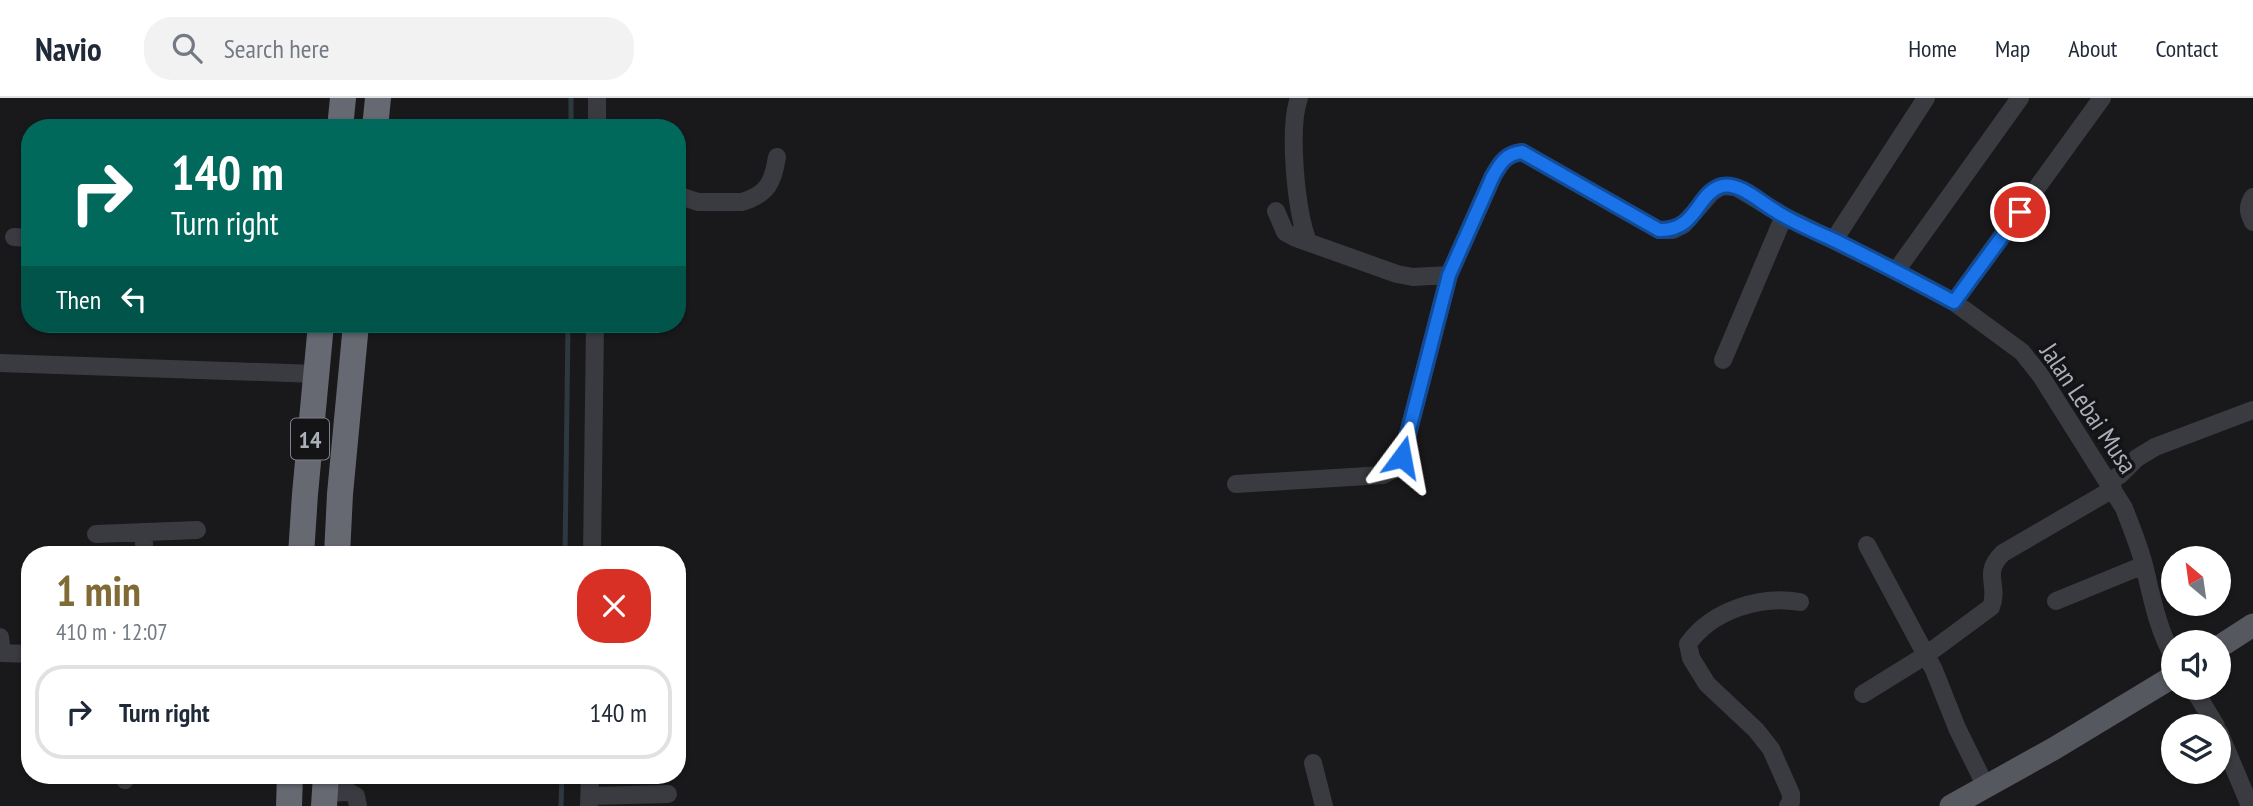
<!DOCTYPE html>
<html lang="en">
<head>
<meta charset="utf-8">
<style>
  :root { --surface:#fff; --page:#f2f2f3; --text:#1f2937; --muted:#747a83; --line:#e0e1e3; --accent:#806b36 }
  body { margin:0; font-family:"PT Sans Narrow",sans-serif; background:var(--page); color:var(--text); height:100vh; display:flex; flex-direction:column; font-size:26px; white-space:nowrap }
  * { box-sizing:border-box; margin:0 }
  p { font-size:23px; color:var(--muted) }
  .icon { flex:none; width:38px; height:38px; fill:none; stroke:currentColor; stroke-width:2; stroke-linecap:round; stroke-linejoin:round }
  .map { position:relative; flex:1; overflow:hidden }
  .panel { position:absolute; left:21px; top:448px; width:665px; height:238px; display:flex; flex-direction:column; background:var(--surface); border-radius:28px; box-shadow:0 2px 5px #0004 }
  .panel>* { flex:none }
  .top-card { position:absolute; left:21px; top:21px; width:665px; height:214px; border-radius:28px; box-shadow:0 2px 5px #0004; background:#00695c; color:#fff; overflow:hidden }
  .needle { width:46px; rotate:331deg }
  .fabs { position:absolute; left:2161px; top:448px; display:grid; gap:14px }
  .fabs a { display:grid; place-items:center; width:70px; height:70px; border-radius:50%; background:var(--surface); box-shadow:0 2px 5px #0004; font-size:35px }
  .pin { position:absolute; display:grid; place-items:center; width:60px; height:60px; color:#fff; margin:-30px; border:4px solid #fff; border-radius:50%; box-shadow:0 2px 7px #0007 }
  .me { position:absolute; width:77px; margin:-38px; rotate:13deg; stroke-linejoin:round; filter:drop-shadow(0 0 5px #0008) }
  .turn { display:flex; align-items:center; gap:24px; height:147px; padding:0 35px; font-size:32px }
  .turn .icon { width:91px; height:91px; stroke-width:2.5 }
  .turn b { display:block; font-size:49px; line-height:60px }
  .then { display:flex; align-items:center; height:66px; padding:0 35px; background:#0003; gap:14px; font-size:26px }
  .round { display:grid; place-items:center; flex:none; width:74px; height:74px; border-radius:28px; background:var(--page) }
  .head { display:flex; align-items:center; justify-content:space-between; height:119px; padding:0 35px }
  h1 { font-size:42px; font-weight:600; line-height:52px; color:var(--accent) }
  ul { padding:0; list-style:none }
  li { display:flex; align-items:center; gap:21px; height:94px; margin:0 14px 10px; padding:0 21px; border:4px solid var(--line); border-radius:28px }
  li div { flex:1 }
  li b { display:block; font-size:26px }
  li em { font-style:normal }
  header { display:flex; align-items:center; gap:42px; box-sizing:border-box; height:98px; padding:0 35px; background:var(--surface); border-bottom:2px solid var(--line) }
  header strong { font-size:33px }
  nav { display:flex; gap:38px; margin-inline-start:auto; font-size:24px }
  .search { width:490px; height:63px; background:var(--page); display:flex; align-items:center; gap:18px; box-sizing:border-box; padding:0 24px; border-radius:28px; color:var(--muted); font-size:26px }
  .map>svg:first-child { display:block }
</style>
</head>
<body>
<header>
<strong>Navio</strong>
<div class="search"><svg class="icon" aria-label="search" viewBox="0 0 24 24"><circle cx="10" cy="10" r="6"/><path d="M15 15l6 6"/></svg>Search here</div>
<nav><a>Home</a><a>Map</a><a>About</a><a>Contact</a></nav>
</header>
<div class="map">
<svg width="2253" height="708" viewBox="0 0 2253 708">
  <rect width="100%" height="100%" fill="#19191b"/>
  <g fill="none" stroke-linecap="round" stroke-linejoin="round">
    <path stroke="#2e3840" stroke-width="5" d="M571,30V0
      M565,457L568,226
      M561,708L562,677"/>
    <path stroke="#3a3b40" stroke-width="18" d="M1299,0C1288,31 1296,113 1308,144
      M597,30V0
      M677,97L698,104H742C768,96 773,84 777,59
      M2253,99C2247,109 2248,114 2253,124
      M1276,113L1285,134L1296,140L1397,176L1413,179L1449,177L1493,78C1501,64 1506,56 1522,54L1659,132H1673L1683,127L1712,94L1722,88L1736,89L1784,118L1896,173L1954,204L2022,254L2041,278L2124,410C2131,429 2139,447 2144,467C2152,499 2157,530 2174,560
      M14,139L30,140
      M1834,142L1926,0
      M1896,173L2020,0
      M1954,204L2102,0
      M1723,262L1784,118
      M0,265L316,276
      M2108,384L2120,377L2137,360L2155,349L2253,312
      M1236,386L1383,377L1395,371L1402,359L1449,177
      M143,434L145,457
      M96,436L197,432
      M1867,447L1934,572L1957,630L1986,689
      M592,457L595,226
      M2056,503L2144,467
      M0,539L2,555L30,556
      M2193,590L2216,628
      M1863,596L1926,557L1991,509C2000,487 1981,476 2003,455L2113,391
      M2219,634L2250,708
      M1313,665L1324,708
      M125,682L126,677
      M325,695L349,694L356,698L358,708
      M590,698L668,696
      M589,708L590,677
      M1788,708L1791,704V696L1771,651L1756,632L1707,586L1691,560L1688,546C1712,512 1761,497 1800,504"/>
    <path stroke="#56585f" stroke-width="23" d="M2219,549L2253,527
      M1951,708L2055,650L2174,578"/>
    <path stroke="#666872" stroke-width="26" d="M340,30L343,0
      M375,30L378,0
      M301,457L305,396L321,226
      M337,457L340,396L356,226
      M289,708L290,677
      M324,708L326,677"/>
  </g>
  <g fill="none" stroke-linecap="round" stroke-linejoin="round">
    <g stroke="#114b97" stroke-width="18">
      <path id="route" d="M1402,359L1449,177L1493,78C1501,64 1506,56 1522,54L1659,132C1698,133 1696,95 1722,88C1739,84 1760,104 1774,112C1793,125 1815,133 1836,143C1876,163 1915,183 1954,204L2020,114"/>
    </g>
    <use href="#route" stroke="#1a73e8" stroke-width="12"/>
  </g>
  <g text-anchor="middle" dominant-baseline="central" stroke-width="7" stroke-linejoin="round" paint-order="stroke">
    <rect fill="#141416" stroke="#7e808a" stroke-width="2" x="291" y="320.5" width="38" height="41" rx="5"/>
    <g font-size="24" font-weight="bold" fill="#abafbb">
      <text x="310" y="341">14</text>
    </g>
    <g font-size="26" fill="#abafbb" stroke="#141416">
      <text transform="translate(2089 310) rotate(56)">Jalan Lebai Musa</text>
    </g>
  </g>
</svg>
<div class="fabs">
<a><svg class="needle" viewBox="-14 -14 28 28"><path d="M0-13l5 13h-10z" fill="#e53935"/><path d="M0 13l5-13h-10z" fill="#747a83"/></svg></a>
<a><svg class="icon" aria-label="sound" viewBox="0 0 24 24"><path d="M4 9h4l5-4v14l-5-4H4zM17 9q2 3 0 6"/></svg></a>
<a><svg class="icon" aria-label="layers" viewBox="0 0 24 24"><path d="M12 4l9 5-9 5-9-5zM3 14l9 5 9-5"/></svg></a>
</div>
<div class="pin" style="left:2020px;top:114px;background:#d93025"><svg class="icon" aria-label="arrive" viewBox="0 0 24 24"><path d="M6 21V4h12l-3 4 3 4H6"/></svg></div>
<svg class="me" style="left:1402px;top:359px" viewBox="-20 -20 40 40"><path d="M0-17L14 15 0 8-14 15z" fill="#1a73e8" stroke="#fff" stroke-width="4"/></svg>
<div class="top-card">
<div class="turn"><svg class="icon" aria-label="right" viewBox="0 0 24 24"><path d="M7 20v-9h11M14 6l5 5-5 5"/></svg><div><b>140 m</b>Turn right</div></div>
<div class="then">Then<svg class="icon" aria-label="left" viewBox="0 0 24 24"><path d="M17 20v-9H6M10 6l-5 5 5 5"/></svg></div>
</div>
<section class="panel">
<div class="head"><div><h1>1 min</h1><p>410 m · 12:07</p></div><a class="round" style="background:#d93025;color:#fff"><svg class="icon" aria-label="close" viewBox="0 0 24 24"><path d="M6 6l12 12M18 6L6 18"/></svg></a></div>
<ul>
<li><svg class="icon" aria-label="right" viewBox="0 0 24 24"><path d="M7 20v-9h11M14 6l5 5-5 5"/></svg><div><b>Turn right</b></div><em>140 m</em></li>
</ul>
</section>
</div>
</body>
</html>
